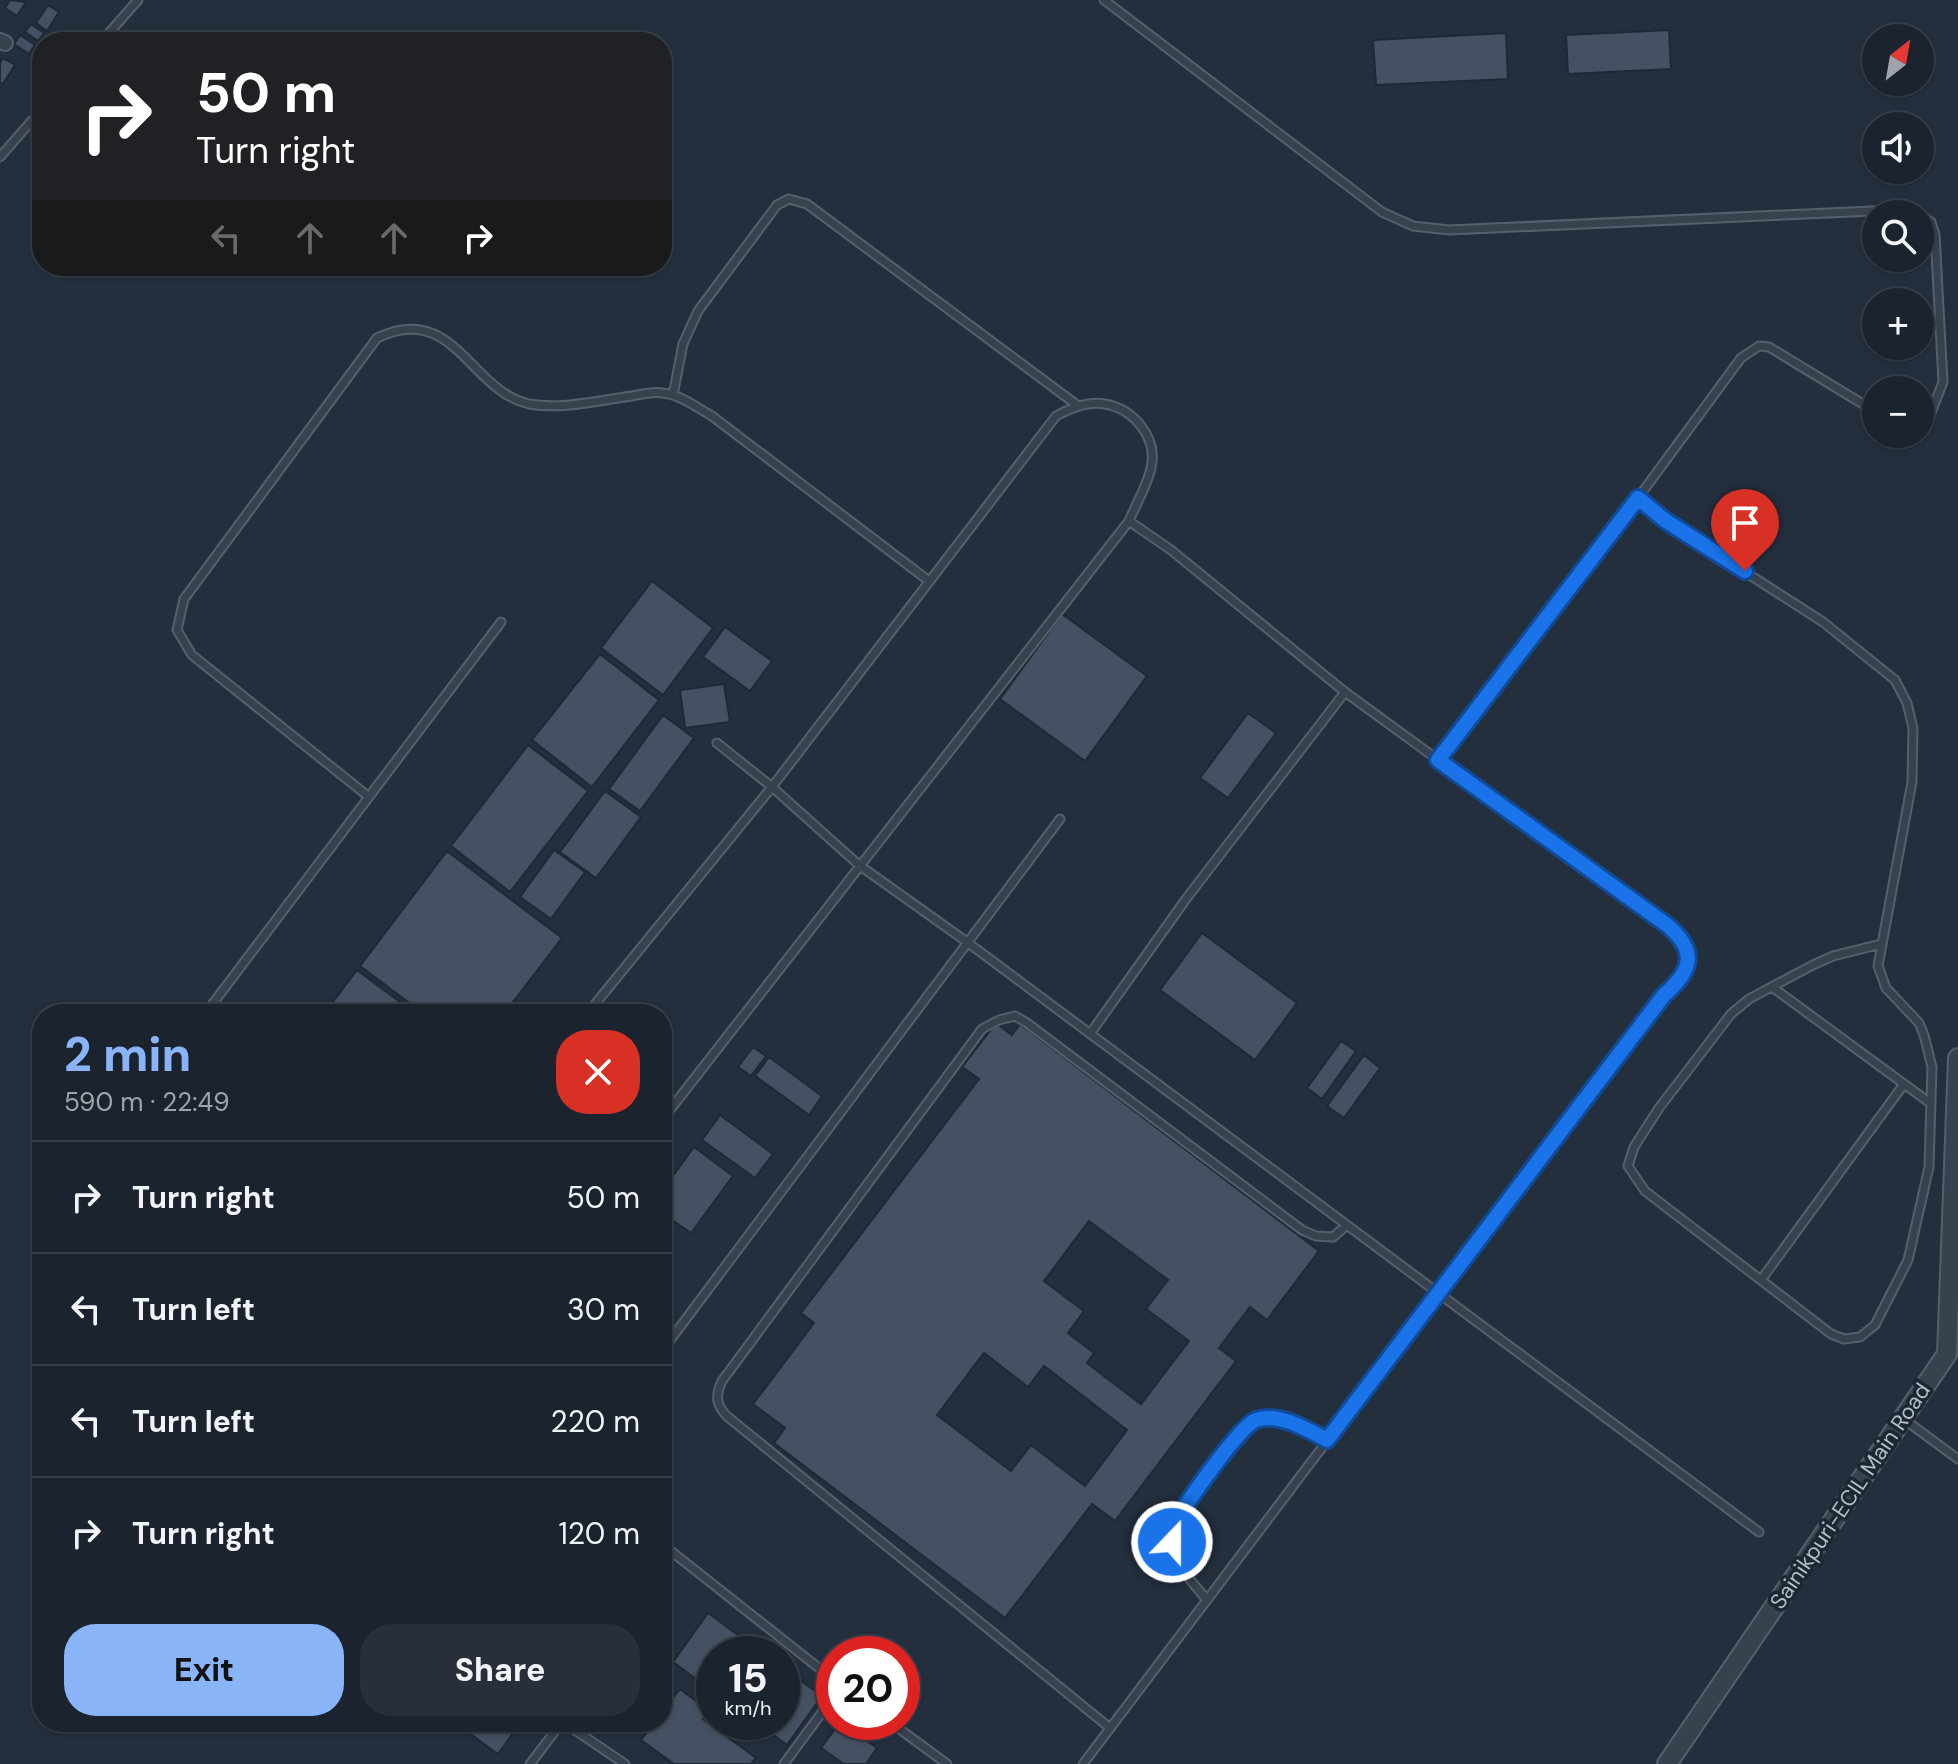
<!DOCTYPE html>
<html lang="en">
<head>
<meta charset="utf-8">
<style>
  :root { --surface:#1b232e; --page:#282f3a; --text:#f1f3f6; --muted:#a0a4aa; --line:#39404a; --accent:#8ab4f8 }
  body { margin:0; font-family:"DM Sans",sans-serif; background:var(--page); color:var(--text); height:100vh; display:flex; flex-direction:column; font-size:30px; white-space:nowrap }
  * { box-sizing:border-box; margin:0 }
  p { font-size:26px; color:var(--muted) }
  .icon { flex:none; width:44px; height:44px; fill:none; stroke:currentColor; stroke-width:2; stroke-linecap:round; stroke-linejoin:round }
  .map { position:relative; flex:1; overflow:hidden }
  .details { position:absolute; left:32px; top:1004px; width:640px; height:728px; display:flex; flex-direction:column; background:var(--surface); border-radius:32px; box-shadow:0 2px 6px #0004,0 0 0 2px var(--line) }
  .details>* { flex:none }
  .hud { position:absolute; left:32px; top:32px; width:640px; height:244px; border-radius:32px; box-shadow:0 2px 6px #0004,0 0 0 2px var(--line); background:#202124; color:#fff; overflow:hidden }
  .needle { width:52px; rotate:31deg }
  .buttons { position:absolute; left:1862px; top:24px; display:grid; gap:16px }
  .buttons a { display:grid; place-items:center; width:72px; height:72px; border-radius:50%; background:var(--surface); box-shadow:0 2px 6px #0004,0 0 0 2px var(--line); font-size:40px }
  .speed { position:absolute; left:696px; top:1636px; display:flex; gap:16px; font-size:40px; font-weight:700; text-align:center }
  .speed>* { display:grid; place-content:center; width:104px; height:104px; border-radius:50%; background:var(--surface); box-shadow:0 2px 6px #0004,0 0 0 2px var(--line); line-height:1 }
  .speed small { font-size:20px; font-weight:400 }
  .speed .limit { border:12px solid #d22; background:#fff; color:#111 }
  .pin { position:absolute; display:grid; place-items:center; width:68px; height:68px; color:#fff; margin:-82px -34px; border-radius:50% 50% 50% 0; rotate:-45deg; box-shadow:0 0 8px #0007 }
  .pin .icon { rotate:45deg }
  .me { position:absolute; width:88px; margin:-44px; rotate:22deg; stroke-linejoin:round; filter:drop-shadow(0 0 6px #0008) }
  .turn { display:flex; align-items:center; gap:28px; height:168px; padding:0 32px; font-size:36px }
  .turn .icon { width:104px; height:104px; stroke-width:2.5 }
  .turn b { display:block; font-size:56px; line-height:68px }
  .lanes { display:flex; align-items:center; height:76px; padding:0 32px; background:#0003; justify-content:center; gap:40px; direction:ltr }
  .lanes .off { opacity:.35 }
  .round { display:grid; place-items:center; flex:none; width:84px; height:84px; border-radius:32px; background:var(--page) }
  .overview { display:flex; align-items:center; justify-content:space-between; height:136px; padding:0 32px }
  h1 { font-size:48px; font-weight:800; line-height:60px; color:var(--accent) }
  .cta { display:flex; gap:16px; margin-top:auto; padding:16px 32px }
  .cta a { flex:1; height:92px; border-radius:32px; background:var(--accent); color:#111; font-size:32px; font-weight:800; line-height:92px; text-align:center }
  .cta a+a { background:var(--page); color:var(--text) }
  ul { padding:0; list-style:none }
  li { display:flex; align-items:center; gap:24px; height:112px; padding:0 32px; border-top:2px solid var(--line) }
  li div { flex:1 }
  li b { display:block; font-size:30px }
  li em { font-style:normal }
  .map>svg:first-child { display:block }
</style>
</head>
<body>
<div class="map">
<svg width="1958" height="1764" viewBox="0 0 1958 1764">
  <rect width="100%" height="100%" fill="#242f3e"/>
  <path fill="#455162" stroke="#1f2835" stroke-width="2" fill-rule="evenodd" d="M10,0L26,2L17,16L5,8Z
    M48,5L59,12L47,31L36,23Z
    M31,24L44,33L38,41L25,32Z
    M1669,30L1671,69L1568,74L1566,35Z
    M1506,33L1508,79L1376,85L1373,40Z
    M20,35L35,45L29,54L14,44Z
    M3,58L15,65L3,84L0,82V63Z
    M652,581L713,628L663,695L601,648Z
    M1062,614L1147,676L1085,761L1000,699Z
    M725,627L772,661L750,691L703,657Z
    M600,654L659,700L592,787L532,740Z
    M724,684L730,722L685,728L680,690Z
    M1248,713L1276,733L1228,798L1200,778Z
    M663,715L694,738L640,811L609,789Z
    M528,745L588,791L510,892L451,846Z
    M605,791L641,817L596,878L560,852Z
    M554,850L585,872L551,919L520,897Z
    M447,851L562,938L504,1014H424L360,966Z
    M1202,933L1297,1003L1255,1060L1160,990Z
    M357,970L416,1014H324Z
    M996,1023L1012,1035L1020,1024L1319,1251L1267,1320L1250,1307L1219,1348L1236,1361L1115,1521L1092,1504L1005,1618L774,1443L785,1428L753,1404L814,1323L801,1313L979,1079L962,1067ZM1089,1221L1168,1280L1146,1309L1189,1341L1141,1404L1087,1363L1094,1353L1068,1333L1084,1311L1044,1281ZM984,1353L1028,1387L1044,1366L1127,1430L1085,1486L1031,1445L1011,1471L937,1415Z
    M1341,1041L1356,1051L1322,1099L1307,1088Z
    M753,1047L766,1056L751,1076L738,1067Z
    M1364,1055L1380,1068L1344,1118L1327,1106Z
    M769,1057L822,1096L809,1115L755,1076Z
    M720,1115L773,1154L755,1178L702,1140Z
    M694,1147L733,1176L691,1233L662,1213V1191Z
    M708,1613L764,1654H714V1692L673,1662Z
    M782,1667L822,1696L787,1745L756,1722H782Z
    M680,1689L709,1711L703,1719L756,1758L751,1764H674L641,1740L655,1722H662V1712Z
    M454,1722H521L498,1754Z
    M840,1722L877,1748L866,1764H844L821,1748Z"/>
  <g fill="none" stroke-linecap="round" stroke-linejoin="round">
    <g stroke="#565f6c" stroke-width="11">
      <path id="service" d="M1104,0L1382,212L1413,226L1449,230L1894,210L1916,214
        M101,42L138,0
        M0,157L42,109
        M1920,215L1931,222L1935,234L1943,382L1929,418L1920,425
        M673,395L683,344L698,311L777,205L789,199L807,204L1077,405
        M1876,412L1769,347L1759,346L1741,358L1638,498L1666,521L1823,622L1895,680L1907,703L1913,728L1912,782L1878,966L1886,988L1919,1023L1924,1035L1932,1067L1929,1167L1908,1260L1875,1325L1860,1337L1844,1339L1831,1334L1645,1191L1628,1166L1634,1147L1659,1108L1731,1014L1749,999L1813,965L1833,956L1881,944
        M717,743L772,787L859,865L967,942L1759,1532
        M1438,760L1638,498
        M369,797L192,655L177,630L184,599L377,338C454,301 470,391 529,404C561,410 600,400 632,396C642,394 653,391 663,393C681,395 696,407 712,416L929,581
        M1772,987L1930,1103
        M205,1014L501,622
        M587,1014L772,787L1056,416C1071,408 1087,401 1105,404C1134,409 1158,438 1151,468C1147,486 1136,504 1129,521
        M1090,1034L1186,899L1345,692
        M662,1120L1129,521L1171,550L1345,692L1678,935C1696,962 1686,975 1664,995L1083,1764
        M1761,1280L1904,1084
        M662,1351L1060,819
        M1905,1420L1958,1459
        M662,1544L834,1680
        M1207,1600C1185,1573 1169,1562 1175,1525C1189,1503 1234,1429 1256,1421C1279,1412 1308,1429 1327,1440
        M563,1722L625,1764
        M890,1722L947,1764
        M1110,1728L728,1417C716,1406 715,1396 722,1381L982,1029L999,1020L1015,1016L1027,1023L1302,1230L1316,1236L1333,1237L1347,1225
        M530,1764L562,1722
        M784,1764L834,1696"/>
    </g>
    <g stroke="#565f6c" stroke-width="18">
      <path id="minor" d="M0,41L5,43"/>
    </g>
    <g stroke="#565f6c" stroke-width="22">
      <path id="tertiary" d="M1667,1764L1947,1354L1958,1058"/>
    </g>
    <use href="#service" stroke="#38414e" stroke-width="7"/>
    <use href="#minor" stroke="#38414e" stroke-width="14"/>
    <use href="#tertiary" stroke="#38414e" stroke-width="18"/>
  </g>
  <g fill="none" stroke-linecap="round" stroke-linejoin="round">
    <g stroke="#114b97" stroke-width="20">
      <path id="route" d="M1172,1542C1173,1536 1174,1529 1176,1523C1184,1505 1240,1426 1256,1420C1279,1412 1308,1430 1327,1440L1664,995C1692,971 1698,951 1667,925L1438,760L1638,498L1666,521L1745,571"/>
    </g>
    <use href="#route" stroke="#1a73e8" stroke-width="14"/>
  </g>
  <g text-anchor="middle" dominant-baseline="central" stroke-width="7" stroke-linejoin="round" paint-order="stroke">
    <g font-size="22" fill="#b4bcc9" stroke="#1d2633">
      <text transform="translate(1850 1496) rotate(-56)">Sainikpuri-ECIL Main Road</text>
    </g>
  </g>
</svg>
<div class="buttons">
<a><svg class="needle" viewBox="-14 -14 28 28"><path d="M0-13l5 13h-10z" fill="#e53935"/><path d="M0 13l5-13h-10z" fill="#a0a4aa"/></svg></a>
<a><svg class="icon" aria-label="sound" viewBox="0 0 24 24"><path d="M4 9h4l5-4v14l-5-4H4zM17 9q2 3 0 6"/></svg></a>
<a><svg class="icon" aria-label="search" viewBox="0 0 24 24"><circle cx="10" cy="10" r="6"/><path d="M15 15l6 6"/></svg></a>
<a>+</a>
<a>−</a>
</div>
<div class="speed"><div>15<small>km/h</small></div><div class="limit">20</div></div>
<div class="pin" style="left:1745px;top:571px;background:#d93025"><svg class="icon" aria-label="arrive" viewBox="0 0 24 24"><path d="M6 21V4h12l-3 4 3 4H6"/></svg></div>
<svg class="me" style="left:1172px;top:1542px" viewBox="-20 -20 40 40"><circle r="17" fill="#1a73e8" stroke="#fff" stroke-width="3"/><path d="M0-11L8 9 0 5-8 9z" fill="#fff"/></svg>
<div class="hud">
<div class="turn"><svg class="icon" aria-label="right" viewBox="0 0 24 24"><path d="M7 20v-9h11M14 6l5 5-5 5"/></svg><div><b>50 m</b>Turn right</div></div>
<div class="lanes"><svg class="icon off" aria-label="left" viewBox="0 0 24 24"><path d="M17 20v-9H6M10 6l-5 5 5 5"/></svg><svg class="icon off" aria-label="ahead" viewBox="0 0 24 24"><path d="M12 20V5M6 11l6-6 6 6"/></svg><svg class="icon off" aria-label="ahead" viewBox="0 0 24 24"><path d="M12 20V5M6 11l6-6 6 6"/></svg><svg class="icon" aria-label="right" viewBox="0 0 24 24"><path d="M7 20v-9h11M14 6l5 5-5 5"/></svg></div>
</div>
<section class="details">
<div class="overview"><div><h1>2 min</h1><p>590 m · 22:49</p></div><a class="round" style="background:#d93025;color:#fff"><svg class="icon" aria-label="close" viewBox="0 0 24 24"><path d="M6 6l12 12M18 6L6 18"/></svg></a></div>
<ul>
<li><svg class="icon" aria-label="right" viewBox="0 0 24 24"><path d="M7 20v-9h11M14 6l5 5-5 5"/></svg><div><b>Turn right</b></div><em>50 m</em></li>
<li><svg class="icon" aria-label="left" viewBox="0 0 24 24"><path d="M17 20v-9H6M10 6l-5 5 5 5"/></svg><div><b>Turn left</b></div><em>30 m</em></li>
<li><svg class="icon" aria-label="left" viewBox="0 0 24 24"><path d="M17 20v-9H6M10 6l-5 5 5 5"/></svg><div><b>Turn left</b></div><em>220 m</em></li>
<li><svg class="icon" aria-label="right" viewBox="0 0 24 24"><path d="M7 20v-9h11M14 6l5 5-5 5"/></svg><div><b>Turn right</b></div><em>120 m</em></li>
</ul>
<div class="cta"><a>Exit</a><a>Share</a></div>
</section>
</div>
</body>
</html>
